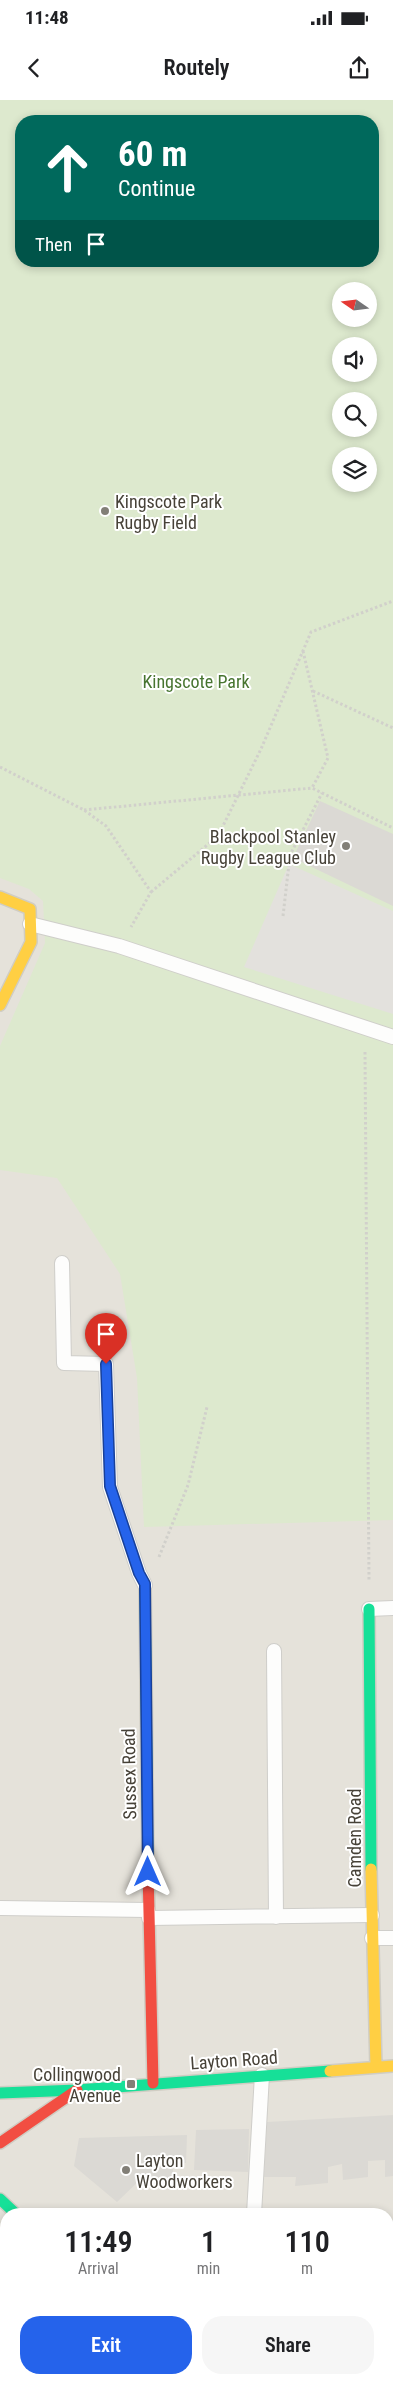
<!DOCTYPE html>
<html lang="en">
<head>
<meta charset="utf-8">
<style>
  :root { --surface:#fff; --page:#f6f6f6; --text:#202124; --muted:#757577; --accent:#2563eb }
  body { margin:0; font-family:"Roboto Condensed",sans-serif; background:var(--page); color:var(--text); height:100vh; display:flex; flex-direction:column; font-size:19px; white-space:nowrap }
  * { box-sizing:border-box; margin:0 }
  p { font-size:16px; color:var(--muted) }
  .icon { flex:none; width:28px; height:28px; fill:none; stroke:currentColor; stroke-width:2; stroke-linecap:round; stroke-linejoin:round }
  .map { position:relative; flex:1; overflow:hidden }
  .side { position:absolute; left:0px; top:2108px; width:394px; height:176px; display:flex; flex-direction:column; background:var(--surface); border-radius:20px 20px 0 0; box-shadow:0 2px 8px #0003 }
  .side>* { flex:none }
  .banner { position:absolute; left:15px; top:15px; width:364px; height:152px; border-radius:20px; box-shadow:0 2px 8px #0003; background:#00695c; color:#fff; overflow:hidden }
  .needle { width:32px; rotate:284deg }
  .fabs { position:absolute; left:332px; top:182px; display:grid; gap:10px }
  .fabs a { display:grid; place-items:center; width:45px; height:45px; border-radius:50%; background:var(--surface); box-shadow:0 2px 8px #0003; font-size:25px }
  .pin { position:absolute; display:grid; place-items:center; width:42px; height:42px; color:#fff; margin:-51px -21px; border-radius:50% 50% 50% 0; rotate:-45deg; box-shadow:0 0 5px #0007 }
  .pin .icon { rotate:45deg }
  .me { position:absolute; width:55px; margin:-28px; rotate:0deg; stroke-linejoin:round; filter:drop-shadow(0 0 4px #0008) }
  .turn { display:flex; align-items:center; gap:18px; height:105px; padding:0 20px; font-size:22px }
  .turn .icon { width:65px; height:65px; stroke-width:2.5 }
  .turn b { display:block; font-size:35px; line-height:42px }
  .then { display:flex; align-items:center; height:48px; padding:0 20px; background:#0003; gap:10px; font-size:19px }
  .eta { display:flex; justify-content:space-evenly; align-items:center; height:85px; text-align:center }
  .eta b { font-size:30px; font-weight:600; line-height:35px }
  .cta { display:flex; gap:10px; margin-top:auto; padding:10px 20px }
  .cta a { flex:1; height:58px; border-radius:20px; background:var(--accent); color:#fff; font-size:20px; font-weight:600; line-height:58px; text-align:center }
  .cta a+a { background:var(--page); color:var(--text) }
  .status { display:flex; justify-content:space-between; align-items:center; height:35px; padding:0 25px; background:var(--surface); direction:ltr }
  .status svg { height:14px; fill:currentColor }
  header { display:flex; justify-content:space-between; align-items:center; height:65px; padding:0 20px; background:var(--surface); font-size:22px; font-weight:600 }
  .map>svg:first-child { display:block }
</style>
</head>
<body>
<div class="status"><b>11:48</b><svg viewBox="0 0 49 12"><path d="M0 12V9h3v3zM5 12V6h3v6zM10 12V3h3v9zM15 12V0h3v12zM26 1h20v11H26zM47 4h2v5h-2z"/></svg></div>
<header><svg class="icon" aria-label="back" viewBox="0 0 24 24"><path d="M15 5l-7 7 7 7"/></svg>Routely<svg class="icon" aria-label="share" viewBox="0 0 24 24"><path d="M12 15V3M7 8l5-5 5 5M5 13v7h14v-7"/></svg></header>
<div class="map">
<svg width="393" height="2283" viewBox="0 0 393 2283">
  <rect width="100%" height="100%" fill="#f1f0ec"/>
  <path fill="#e5e2da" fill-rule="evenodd" d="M0,0H393V2283H0ZM21,21H372V161H21ZM341,191H369V219H341ZM341,246H369V274H341ZM341,301H369V329H341ZM341,356H369V384H341ZM6,2114H388V2278H6Z"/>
  <path fill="#dde9ce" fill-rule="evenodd" d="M0,0H393V1420L144,1427L137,1278L120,1174L57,1078L0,1070V946L45,843L43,801L29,789L0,778ZM21,21H372V161H21ZM341,191H369V219H341ZM341,246H369V274H341ZM341,301H369V329H341ZM341,356H369V384H341Z
    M6,2230V2278H198L206,2283H0V2232Z"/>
  <path fill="#e3e1dd" d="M289,764L393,811V914L244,867Z"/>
  <path fill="#dbd9d4" d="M320,701L393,734V806L293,758Z
    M393,2015V2076L385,2077V2060L368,2061V2077L343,2080L342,2064L328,2067V2083L295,2086L296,2077H264L267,2022Z
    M249,2029L248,2072L194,2070L196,2030Z
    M187,2035L186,2063L173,2062V2079L145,2075L117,2102L74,2066L79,2038Z"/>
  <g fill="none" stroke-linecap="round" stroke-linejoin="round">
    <g stroke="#cfceca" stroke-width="16">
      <path id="lane" d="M30,824L119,846L393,937
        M62,1163L64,1263L106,1264L110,1387L139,1473L145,1485
        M369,1509L393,1508
        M274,1551L276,1817
        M0,1808L148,1810
        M149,1818L372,1815
        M372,1838H393
        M254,2114L262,1975"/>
    </g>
    <g stroke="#cfceca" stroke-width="30">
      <path id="street" d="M0,2211L6,2208"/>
    </g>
    <g stroke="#d0cdc3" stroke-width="14">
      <path id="fast" d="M145,1485L148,1770
        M369,1509L371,1769
        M0,1993L77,1990L330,1971
        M0,2099L16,2114"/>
    </g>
    <g stroke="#d0cdc3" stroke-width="14">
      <path id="slow" d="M0,797L30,809L31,842L0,905
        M371,1769L376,1967
        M330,1971L393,1966"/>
    </g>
    <g stroke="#d0cdc3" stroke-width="14">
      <path id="jam" d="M148,1770L153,1983
        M0,2043L77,1990
        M280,2278L292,2283"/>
    </g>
    <path stroke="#d1d0cb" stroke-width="3" stroke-dasharray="2.5 2.5" stroke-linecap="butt" d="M303,551L328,658L312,688
      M313,591L393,628
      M0,667L84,710L106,726L151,792L131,827
      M84,710L312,688L393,728
      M151,792L218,736L261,649L311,532L393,501
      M283,816L290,755L322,693
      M365,952L369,1481
      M159,1457L188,1385L207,1307
      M85,2278L87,2283
      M18,2283L30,2278
      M56,2283L60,2278"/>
    <use href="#lane" stroke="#fdfdfc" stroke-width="14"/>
    <use href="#street" stroke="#fdfdfc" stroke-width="28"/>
    <use href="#fast" stroke="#16e098" stroke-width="11"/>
    <use href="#slow" stroke="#ffcf43" stroke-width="11"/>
    <use href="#jam" stroke="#f24e42" stroke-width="11"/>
  </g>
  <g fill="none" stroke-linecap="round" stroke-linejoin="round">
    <g stroke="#184099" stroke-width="12">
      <path id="route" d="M106,1264L110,1386L139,1473L145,1484L148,1772"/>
    </g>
    <use href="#route" stroke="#2563eb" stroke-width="9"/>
  </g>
  <g fill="#827f77" stroke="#fff" stroke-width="2">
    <circle cx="105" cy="411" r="5"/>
    <circle cx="346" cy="746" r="5"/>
    <rect x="126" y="1979" width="10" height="10" rx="2.5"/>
    <circle cx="126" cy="2070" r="5"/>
  </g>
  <g text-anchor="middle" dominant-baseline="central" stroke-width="4" stroke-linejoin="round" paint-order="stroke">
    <g font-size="18" fill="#474238" stroke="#fff" text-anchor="start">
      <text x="115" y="401">Kingscote Park<tspan x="115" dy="21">Rugby Field</tspan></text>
      <text x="336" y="736" text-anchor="end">Blackpool Stanley<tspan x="336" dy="21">Rugby League Club</tspan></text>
      <text x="121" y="1974" text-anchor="end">Collingwood<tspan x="121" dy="21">Avenue</tspan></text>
      <text x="136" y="2060">Layton<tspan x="136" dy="21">Woodworkers</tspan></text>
    </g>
    <g font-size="18" fill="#477430" stroke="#fff">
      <text x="196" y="581">Kingscote Park</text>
    </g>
    <g font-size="18" fill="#474238" stroke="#fff">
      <text transform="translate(129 1674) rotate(-91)">Sussex Road</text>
      <text transform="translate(354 1738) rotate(-90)">Camden Road</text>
      <text transform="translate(234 1960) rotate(-4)">Layton Road</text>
    </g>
  </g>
</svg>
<div class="fabs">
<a><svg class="needle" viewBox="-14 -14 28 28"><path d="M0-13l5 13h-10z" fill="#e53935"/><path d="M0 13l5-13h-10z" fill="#757577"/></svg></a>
<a><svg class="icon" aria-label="sound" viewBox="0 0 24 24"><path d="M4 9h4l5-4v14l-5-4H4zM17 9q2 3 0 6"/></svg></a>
<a><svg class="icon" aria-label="search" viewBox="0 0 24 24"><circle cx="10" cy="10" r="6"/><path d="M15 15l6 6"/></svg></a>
<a><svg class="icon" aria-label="layers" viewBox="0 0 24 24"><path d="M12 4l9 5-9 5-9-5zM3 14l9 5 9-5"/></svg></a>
</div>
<div class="pin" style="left:106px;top:1264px;background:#d93025"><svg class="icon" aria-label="arrive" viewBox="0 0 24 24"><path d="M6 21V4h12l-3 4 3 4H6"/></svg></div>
<svg class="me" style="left:148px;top:1772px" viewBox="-20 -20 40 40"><path d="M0-17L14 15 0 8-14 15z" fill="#2563eb" stroke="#fff" stroke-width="4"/></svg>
<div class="banner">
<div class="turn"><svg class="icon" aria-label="ahead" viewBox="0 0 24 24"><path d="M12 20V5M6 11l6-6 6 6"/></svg><div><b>60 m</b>Continue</div></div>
<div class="then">Then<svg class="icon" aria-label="arrive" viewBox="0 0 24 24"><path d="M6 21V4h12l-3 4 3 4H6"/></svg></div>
</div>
<section class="side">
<div class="eta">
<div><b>11:49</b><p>Arrival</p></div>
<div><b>1</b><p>min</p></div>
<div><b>110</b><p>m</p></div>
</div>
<div class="cta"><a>Exit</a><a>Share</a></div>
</section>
</div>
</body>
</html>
